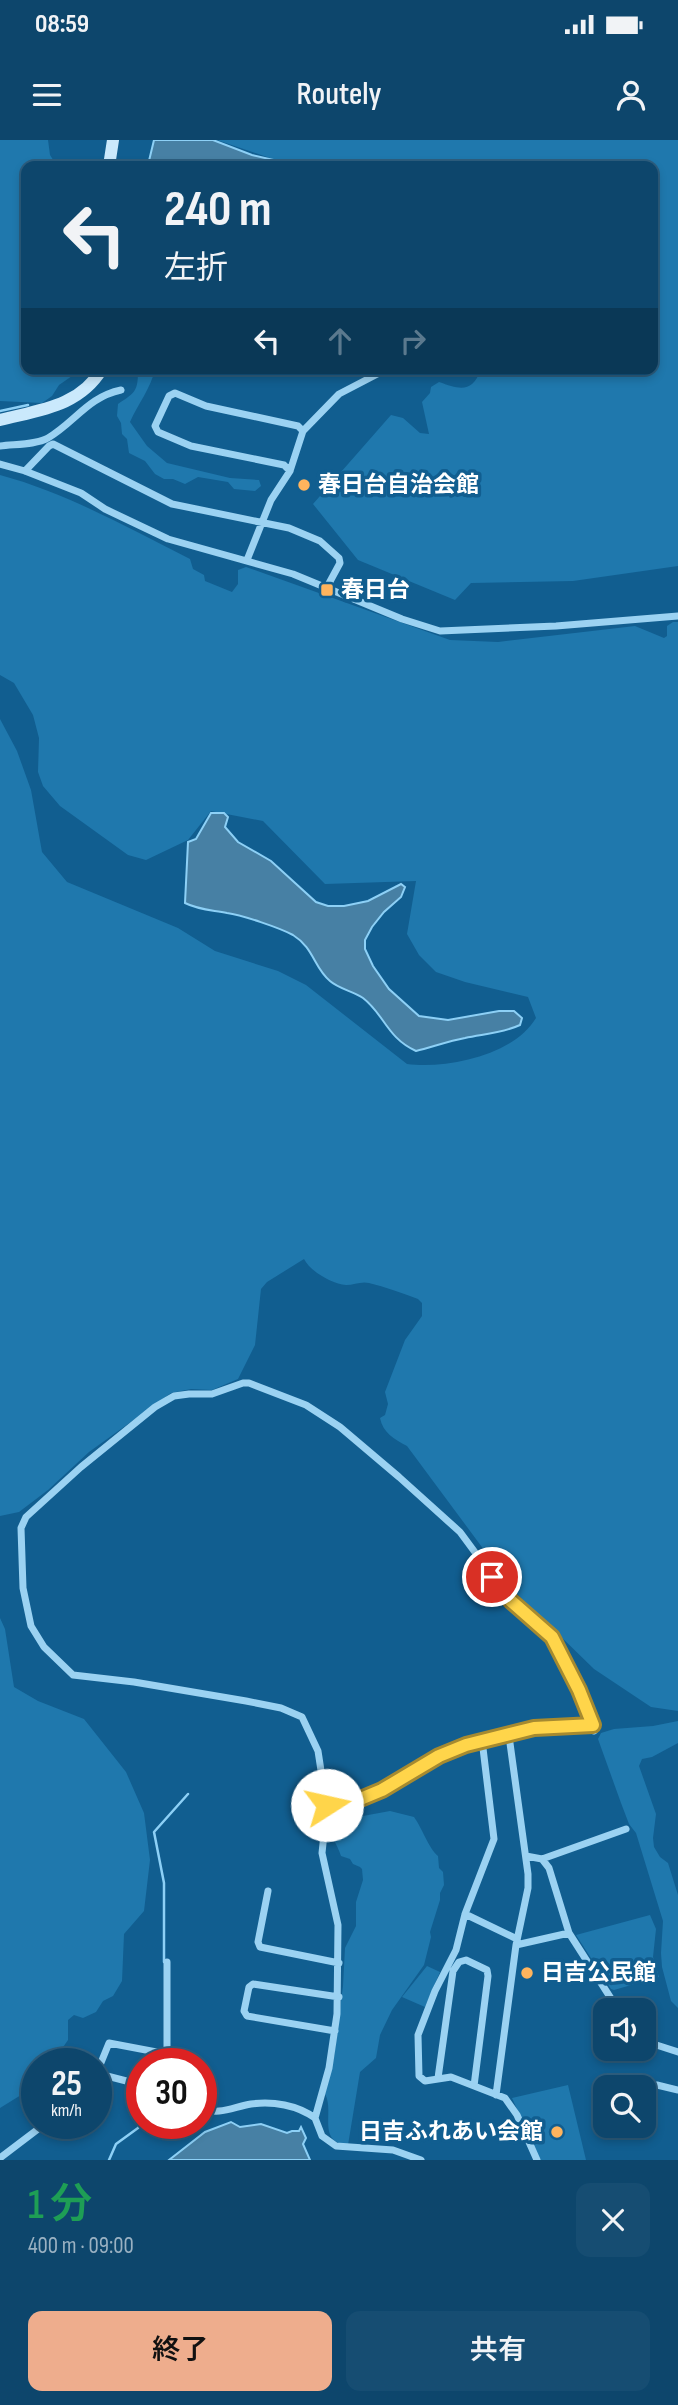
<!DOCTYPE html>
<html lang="ja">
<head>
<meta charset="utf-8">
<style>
  :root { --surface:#0d466c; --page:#164d72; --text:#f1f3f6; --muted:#9ab1c2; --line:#2d5e7f; --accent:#eead8d }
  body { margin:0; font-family:"Sofia Sans Condensed","Noto Sans JP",sans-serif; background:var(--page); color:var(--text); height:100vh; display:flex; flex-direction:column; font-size:26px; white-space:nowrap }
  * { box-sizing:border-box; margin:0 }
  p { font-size:23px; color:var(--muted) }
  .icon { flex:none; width:38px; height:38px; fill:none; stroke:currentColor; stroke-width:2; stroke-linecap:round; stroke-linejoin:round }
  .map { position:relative; height:2020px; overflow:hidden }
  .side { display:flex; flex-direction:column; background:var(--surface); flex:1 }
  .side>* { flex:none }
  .top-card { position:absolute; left:21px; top:21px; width:637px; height:214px; border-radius:14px; box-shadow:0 4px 10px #0003,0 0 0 2px var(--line); background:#0d466c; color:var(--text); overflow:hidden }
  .fabs { position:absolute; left:593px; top:1858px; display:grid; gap:14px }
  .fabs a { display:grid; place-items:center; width:63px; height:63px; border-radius:14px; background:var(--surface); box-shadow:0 4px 10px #0003,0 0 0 2px var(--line); font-size:35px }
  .speed { position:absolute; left:21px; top:1908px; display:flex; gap:14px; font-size:35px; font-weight:700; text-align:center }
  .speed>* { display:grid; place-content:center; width:91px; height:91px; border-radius:50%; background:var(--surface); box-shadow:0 4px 10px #0003,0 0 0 2px var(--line); line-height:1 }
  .speed small { font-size:18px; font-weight:400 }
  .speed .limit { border:10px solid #d22; background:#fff; color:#111 }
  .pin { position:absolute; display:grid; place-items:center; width:60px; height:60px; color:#fff; margin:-30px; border:4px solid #fff; border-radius:50%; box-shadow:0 2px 7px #0007 }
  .me { position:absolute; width:77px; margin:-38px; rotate:80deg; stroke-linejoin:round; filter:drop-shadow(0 0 5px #0008) }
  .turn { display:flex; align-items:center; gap:24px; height:147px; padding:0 28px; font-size:32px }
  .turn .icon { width:91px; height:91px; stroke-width:2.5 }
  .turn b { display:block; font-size:49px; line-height:60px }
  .lanes { display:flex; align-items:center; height:66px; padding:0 28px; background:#0003; justify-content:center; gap:35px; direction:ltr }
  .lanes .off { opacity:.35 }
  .round { display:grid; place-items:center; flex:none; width:74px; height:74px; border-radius:14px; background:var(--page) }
  .summary { display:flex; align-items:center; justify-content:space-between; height:119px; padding:0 28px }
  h1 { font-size:42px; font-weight:600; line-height:52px; color:#1e9e55 }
  .cta { display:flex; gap:14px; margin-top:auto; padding:14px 28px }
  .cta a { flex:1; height:80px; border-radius:14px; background:var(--accent); color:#111; font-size:28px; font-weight:600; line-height:80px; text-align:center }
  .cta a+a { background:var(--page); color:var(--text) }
  .status { display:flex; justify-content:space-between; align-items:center; height:49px; padding:0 35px; background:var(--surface); direction:ltr }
  .status svg { height:19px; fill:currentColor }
  header { display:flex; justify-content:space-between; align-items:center; height:91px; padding:0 28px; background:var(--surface); font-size:32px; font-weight:600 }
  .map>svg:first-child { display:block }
</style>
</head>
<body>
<div class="status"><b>08:59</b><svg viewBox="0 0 49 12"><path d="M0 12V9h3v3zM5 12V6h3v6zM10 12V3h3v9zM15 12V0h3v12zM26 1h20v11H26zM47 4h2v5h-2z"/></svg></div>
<header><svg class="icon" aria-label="menu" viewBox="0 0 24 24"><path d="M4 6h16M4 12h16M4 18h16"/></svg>Routely<svg class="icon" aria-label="person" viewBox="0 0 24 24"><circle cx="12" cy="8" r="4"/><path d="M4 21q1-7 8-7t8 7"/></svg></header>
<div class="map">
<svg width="678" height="2020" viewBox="0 0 678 2020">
  <rect width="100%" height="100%" fill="#115e90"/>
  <path fill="#1f78ad" d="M0,0H48L50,15L57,26H26V229H92L89,233L72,236L59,245L52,256L42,263L0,261Z
    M217,0H678V426L573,441L471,443L455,460L358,420L313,364L391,275L403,278L420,293L429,294L422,262L430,253L431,247L439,242C459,249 472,254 481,229H653V26H316L273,19Z
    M138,229H155C151,248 138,264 130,282L147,306L167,323L230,338L259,340L261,346L255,351L234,349L228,342L198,337L185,344L173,339H164L155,334L145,321L129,313L127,299L122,294L121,283L117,276L118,264C136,252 138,251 138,229Z
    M0,335C67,353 128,388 190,419L193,429L204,435L205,441L232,452L238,444V430L246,427L450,500L498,502L635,486L664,498L667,496V486L673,482H678V1571L651,1567L594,1529L516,1453L407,1306C394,1299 383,1293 380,1278L385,1275L388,1264L385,1252L405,1200L422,1176V1163L418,1159C402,1153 385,1147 369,1143C361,1141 354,1145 346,1145C332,1144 310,1131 304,1119L267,1142L261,1149L255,1205L238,1239L212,1250L191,1249L171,1253L89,1312L48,1350L19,1372L0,1376V579L17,611L31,650L42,712L67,742L178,788L215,811L278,831L306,845L407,924C448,929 514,915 536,878L528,857L465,842L436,832L419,815L407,794L416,741L325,744L263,681L211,671L188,700L146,720L128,715L60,666L43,646L38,632L39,598L33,575L14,543L0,535Z
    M0,1478L5,1489L14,1547L38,1561L84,1579L126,1632L144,1673L150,1720L144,1771L124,1794L122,1841L113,1856L103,1861L96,1872L83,1878L74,1875L68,1880V1900L52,1923H37V1942L28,1947L21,1955L0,1968Z
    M678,1581V1603L652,1617L642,1619L639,1626L656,1674L653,1698L654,1707L660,1717L668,1723L678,1755V1868L671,1861L662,1827L661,1813L663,1781L636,1693L629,1684L621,1663L598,1599L601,1593L614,1589L653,1586Z
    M390,1671L414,1677C422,1688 429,1709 438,1716L439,1728L443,1732L444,1745L440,1753V1760L430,1792L431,1797L424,1825L392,1870L380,1895L376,1918L360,1932L348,2005C316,2002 335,1971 325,1954L334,1917L343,1846L345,1808L356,1786V1762L363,1740L362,1729L360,1727L353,1724L350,1719L341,1716C336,1699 315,1677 346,1673L352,1678Z
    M650,1775L656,1789L653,1817L659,1837L614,1850L611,1849L576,1795Z
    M427,1826L440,1832L425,1867L402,1857Z
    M568,1945L586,2020H540L512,1958Z"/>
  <path fill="#4780a4" stroke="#8dd0f6" stroke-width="2" d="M154,0H213L252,15L300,26H150L148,25Z
    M211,673H224L228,677L225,687L238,702L271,721L316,762L328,766H344L368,761L401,744L405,747L401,757L384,772L372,787L365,800V809L373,826L389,849L419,876L448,880L499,871H514L522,878L520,885C503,893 484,894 465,898C449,901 432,907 416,911C387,898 384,874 363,858C353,851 339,849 330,841C314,828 314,808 293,795C280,788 242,775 227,773C212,770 199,770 185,763L188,702L196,699Z
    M231,1982L240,1987L261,1984L287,1993L292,1991H299L301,1987L306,1998L303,2004L310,2020H169L205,1992Z"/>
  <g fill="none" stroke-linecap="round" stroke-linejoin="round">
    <path stroke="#8dd0f6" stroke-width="2.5" d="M0,271L28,265
      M164,1822V1743L154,1692L188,1654
      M109,2020L116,2004L138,1988L142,1982"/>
    <path stroke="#9bd2f2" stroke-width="7" d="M0,306C14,304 36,305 48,298C75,282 88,257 121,250
      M0,324L25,331L81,353L105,369L168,399L293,434L402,479L440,491L556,486L678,476
      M25,331L49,306L53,304L172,364L289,388L320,401L339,418L340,423L327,447
      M290,331L284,325L191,306L158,292L155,286L169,256L175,253L206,266L298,286L303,291
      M247,420L271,360L290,331L303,291L339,254L387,229
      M509,1596C533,1583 566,1587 593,1585L594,1591
      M327,1665C369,1668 405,1632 441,1615C463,1605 485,1600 509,1596L528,1734V1748L516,1805
      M526,1716L542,1719L626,1689
      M542,1719L549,1728L569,1793L619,1871
      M268,1751L258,1802L260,1807L339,1823
      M465,1774L494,1699L482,1600
      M517,1799L465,1774L456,1810L435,1851L418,1895L419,1936L425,1941L451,1937L505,1958L517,1975L537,2020
      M335,1891L247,1876L244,1871L249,1847L253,1844L339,1857
      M644,1901L678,1912
      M167,1923V1822
      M100,1938L98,1930L109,1903L167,1914
      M438,1938L453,1831L459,1822L466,1820L487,1830L488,1836L474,1946
      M96,1940L107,1936L142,1945
      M657,1945L678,1950
      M496,1955L516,1805L569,1793
      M201,1968C219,1976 233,1967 251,1964C273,1961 297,1965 315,1978
      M0,2018L46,1983
      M421,2020L393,2010L336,2006L322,1996L315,1978L329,1928L337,1874L338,1785L322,1713L327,1665L322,1637L318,1611L302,1577L281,1568L246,1561L134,1542L73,1535L44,1507L31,1486L23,1448L21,1388L26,1377L81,1327L155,1267L174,1256L189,1254H212L243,1243H249L306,1265L340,1287L399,1337L460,1392L511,1461L552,1497L579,1550L593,1585"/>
    <path stroke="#cae9fc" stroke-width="12" d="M109,26L113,0
      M0,280C39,270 79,267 102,229"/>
  </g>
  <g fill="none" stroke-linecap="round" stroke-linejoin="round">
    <g stroke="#a68a30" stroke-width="18">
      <path id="route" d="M327,1665L337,1666L358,1660L382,1650L439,1616L466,1605L534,1588L593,1585L579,1550L552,1497L511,1461L492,1437"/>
    </g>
    <use href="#route" stroke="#ffd54a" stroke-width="12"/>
  </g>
  <g fill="#ffb45d" stroke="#115e90" stroke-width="2.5">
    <circle cx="304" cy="345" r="7"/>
    <rect x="320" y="443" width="14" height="14" rx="3.5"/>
    <circle cx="527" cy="1833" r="7"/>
    <circle cx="557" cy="1992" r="7"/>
  </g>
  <g text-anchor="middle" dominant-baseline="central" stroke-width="7" stroke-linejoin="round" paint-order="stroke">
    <g font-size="23" font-weight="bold" fill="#fff" stroke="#115e90" text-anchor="start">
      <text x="318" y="345">春日台自治会館</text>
      <text x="341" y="450">春日台</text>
      <text x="541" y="1833">日吉公民館</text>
      <text x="543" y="1992" text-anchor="end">日吉ふれあい会館</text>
    </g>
  </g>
</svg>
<div class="fabs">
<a><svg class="icon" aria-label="sound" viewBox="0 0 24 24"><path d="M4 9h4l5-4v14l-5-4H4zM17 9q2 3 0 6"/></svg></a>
<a><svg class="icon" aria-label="search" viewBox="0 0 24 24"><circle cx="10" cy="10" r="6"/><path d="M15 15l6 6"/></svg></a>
</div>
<div class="speed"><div>25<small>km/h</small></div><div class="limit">30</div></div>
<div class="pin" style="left:492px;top:1437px;background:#d93025"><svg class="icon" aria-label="arrive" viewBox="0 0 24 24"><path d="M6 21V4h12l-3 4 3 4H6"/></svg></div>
<svg class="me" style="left:327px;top:1665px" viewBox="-20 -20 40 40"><circle r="19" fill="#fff"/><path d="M0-13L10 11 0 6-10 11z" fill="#ffd54a"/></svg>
<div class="top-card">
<div class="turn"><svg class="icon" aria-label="left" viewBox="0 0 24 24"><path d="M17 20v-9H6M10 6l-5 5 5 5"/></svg><div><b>240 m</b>左折</div></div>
<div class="lanes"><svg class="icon" aria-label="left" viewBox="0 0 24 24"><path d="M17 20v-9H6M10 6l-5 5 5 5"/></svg><svg class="icon off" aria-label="ahead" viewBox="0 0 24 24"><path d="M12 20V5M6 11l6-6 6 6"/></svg><svg class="icon off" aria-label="right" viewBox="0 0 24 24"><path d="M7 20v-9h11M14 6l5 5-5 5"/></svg></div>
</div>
</div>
<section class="side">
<div class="summary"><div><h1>1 分</h1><p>400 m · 09:00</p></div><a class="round"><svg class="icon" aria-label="close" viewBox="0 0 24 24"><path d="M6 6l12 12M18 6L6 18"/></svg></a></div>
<div class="cta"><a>終了</a><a>共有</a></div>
</section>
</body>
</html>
